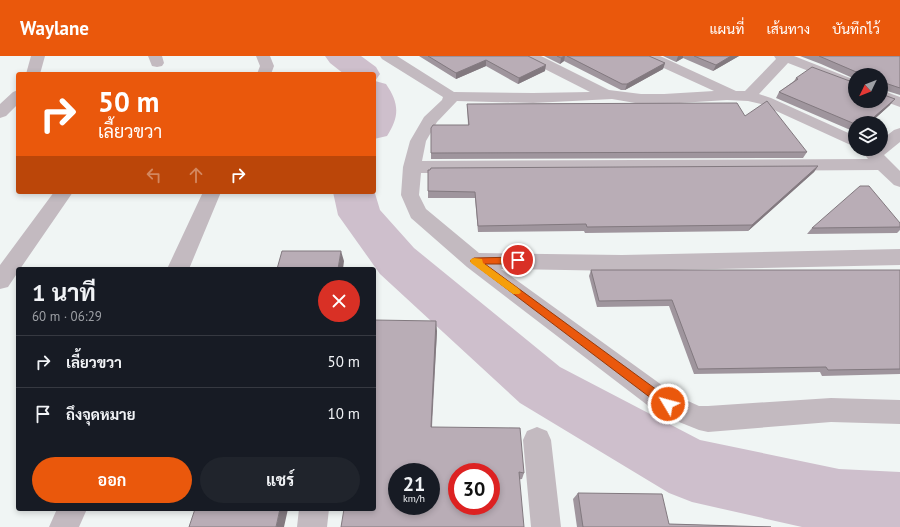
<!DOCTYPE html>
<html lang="th">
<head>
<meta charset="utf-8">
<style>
  :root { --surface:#171b24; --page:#20242c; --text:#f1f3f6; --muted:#9ea1a6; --line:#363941; --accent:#ea580c }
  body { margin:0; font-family:"PT Sans",Sarabun,sans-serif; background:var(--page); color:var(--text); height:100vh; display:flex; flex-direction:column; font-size:15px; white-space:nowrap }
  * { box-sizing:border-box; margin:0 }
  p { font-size:13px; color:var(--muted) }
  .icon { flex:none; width:22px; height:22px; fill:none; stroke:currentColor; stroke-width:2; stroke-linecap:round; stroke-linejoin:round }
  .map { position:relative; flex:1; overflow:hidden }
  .panel { position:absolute; left:16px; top:211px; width:360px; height:244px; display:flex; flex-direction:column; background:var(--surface); border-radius:4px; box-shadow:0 2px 6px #0003 }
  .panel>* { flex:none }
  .hud { position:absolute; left:16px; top:16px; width:360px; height:122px; border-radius:4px; box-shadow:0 2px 6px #0003; background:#ea580c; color:#fff; overflow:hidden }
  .needle { width:26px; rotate:227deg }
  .buttons { position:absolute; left:848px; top:12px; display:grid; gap:8px }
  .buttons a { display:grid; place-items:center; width:40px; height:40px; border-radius:50%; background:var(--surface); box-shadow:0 2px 6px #0003; font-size:20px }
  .speed { position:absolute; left:388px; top:407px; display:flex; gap:8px; font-size:20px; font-weight:700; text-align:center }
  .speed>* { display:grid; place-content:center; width:52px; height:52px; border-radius:50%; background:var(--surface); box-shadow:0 2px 6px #0003; line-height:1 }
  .speed small { font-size:10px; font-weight:400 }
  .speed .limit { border:6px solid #d22; background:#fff; color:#111 }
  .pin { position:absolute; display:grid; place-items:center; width:34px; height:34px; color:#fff; margin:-17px; border:2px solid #fff; border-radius:50%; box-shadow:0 1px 4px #0007 }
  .me { position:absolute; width:44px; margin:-22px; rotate:307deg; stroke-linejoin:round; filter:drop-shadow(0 0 3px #0008) }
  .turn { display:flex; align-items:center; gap:14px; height:84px; padding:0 16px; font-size:18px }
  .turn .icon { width:52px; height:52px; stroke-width:2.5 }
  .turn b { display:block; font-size:28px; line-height:34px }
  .lanes { display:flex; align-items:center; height:38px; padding:0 16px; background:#0003; justify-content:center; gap:20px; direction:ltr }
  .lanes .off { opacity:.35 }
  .round { display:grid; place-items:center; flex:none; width:42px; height:42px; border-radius:21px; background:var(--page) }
  .summary { display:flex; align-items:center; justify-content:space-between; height:68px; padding:0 16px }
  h1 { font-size:24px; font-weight:700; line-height:30px }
  .button { display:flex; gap:8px; margin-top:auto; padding:8px 16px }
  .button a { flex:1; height:46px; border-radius:24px; background:var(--accent); color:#fff; font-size:16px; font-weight:700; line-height:46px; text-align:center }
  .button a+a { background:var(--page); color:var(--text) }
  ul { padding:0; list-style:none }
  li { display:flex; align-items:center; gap:12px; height:52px; padding:0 16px; border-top:1px solid var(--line) }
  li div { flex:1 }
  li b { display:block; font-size:15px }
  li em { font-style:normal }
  header { display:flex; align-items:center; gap:24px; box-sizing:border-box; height:56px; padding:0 20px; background:var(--accent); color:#fff }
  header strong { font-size:19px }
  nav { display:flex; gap:22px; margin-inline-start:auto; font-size:14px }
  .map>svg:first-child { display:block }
</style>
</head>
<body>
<header>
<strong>Waylane</strong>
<nav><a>แผนที่</a><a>เส้นทาง</a><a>บันทึกไว้</a></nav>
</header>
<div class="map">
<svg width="900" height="471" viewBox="0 0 900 471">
  <rect width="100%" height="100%" fill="#f0f5f4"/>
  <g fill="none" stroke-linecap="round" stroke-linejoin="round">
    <path fill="#cebfcc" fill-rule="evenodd" d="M325,0H361L376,11L380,18L375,25L386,28C399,47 400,60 387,80L374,83V18H344L330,7Z
      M374,134L380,154L414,192L560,311L700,384L839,413L900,416V471H802L692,446L669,437L520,347L380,218L338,159L333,136H374Z"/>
    <path fill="#c3bac0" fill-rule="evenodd" d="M31,0H45L40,18H26Z
      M148,0H162L164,7L162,10L157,11L152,10Z
      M256,0H270L274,10L271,18H257L260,10Z
      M380,0H397L454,36L533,37L590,36L525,3L523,0H541L609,34L641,38H664L714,35L644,3L642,0H660L736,35H745L776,3L774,0H794L855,24V33L788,7L759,38L771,42L855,80V91L761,48L748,45L727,44L664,48H641L612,43L533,47L457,45L437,66L426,85L422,105L868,103L865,99C870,92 873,93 881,93V84L894,74L900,72V86L884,99L900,115V131L894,129L878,114L421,117L419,139L426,153L479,197L622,199L900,193V209L622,215L501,213L677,340L699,350H708L831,342L900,344V368L831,366L708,376L699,374L659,358L467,211L411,162L401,139L403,111L410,85L424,61L442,44L443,41L382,3Z
      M18,34V48L6,60L0,62V48L13,36Z
      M881,34L900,41V51L881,44Z
      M54,136H73L20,213H18V216L8,231L0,233V209Z
      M203,136H221L189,213H167Z
      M537,371L547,375L551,384L561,471H531L523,384L527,375Z
      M57,453H87L79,471H49Z
      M299,453H329L327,471H297Z"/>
  </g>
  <path fill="#9f959d" d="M419,0H528L545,15L518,28L486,10L456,23Z
    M544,0H649L665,7L663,13L625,34H621L564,5L560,8Z
    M663,0H739L713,15L683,2L676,6Z
    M800,0H900V39L884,34V39L890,49L870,67H855V76L776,42L779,36L794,25L796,22L855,45L881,19H855V23L821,8Z
    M467,48L745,60L807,96L803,102L431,103V97L468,69Z
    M818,110L814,116L748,175L585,177L584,175L478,176L475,142H428V135Z
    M900,167V174L897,177L807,178L812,172Z
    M591,214H900V318L822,320L820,316L694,318L669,250L597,251L589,220Z
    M437,275L432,371L524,417L522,423L344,453Z
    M578,437L669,468L771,471H577L573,443Z"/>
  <path fill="#82797f" d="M564,0H565L564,5L560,8L561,2Z
    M678,0H683V2L676,6Z
    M731,0H739L713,15L716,9Z
    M486,4V10L456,23V17Z
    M665,7L663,13L625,34L627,28Z
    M546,9L545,15L518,28L519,22Z
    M895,43L890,49L870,67H867Z
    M818,110L814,116L748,175L752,169Z
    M341,195L344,205L343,213H338Z
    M436,265L437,275L431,378V371Z
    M280,453H288L284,471H276Z"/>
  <path fill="#b9adb6" stroke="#82797f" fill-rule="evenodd" d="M428,0H528L546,9L519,22L486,4L456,17Z
    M557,0H564L561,2Z
    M567,0H649L665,7L627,28H622Z
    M694,0H731L716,9Z
    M819,0H900V32L885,27L884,39L895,43L867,67H855V68L779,36L798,23L796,22L812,11L855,27V45H881V19H861V18Z
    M767,45L807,96L431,97V72L433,69H469L467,48L737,47L745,60Z
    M818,110L752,169L587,171L586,168L478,170L475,136L428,135V114H430L431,112Z
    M860,130H869L900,167V171L812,172Z
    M282,195H341L338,213H277Z
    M591,214H900V313L828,314L826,311L698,313L672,244L599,245Z
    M374,264L436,265L431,371L520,372L524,417L519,416L524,471H341L344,453H374ZM397,416H431V450H397ZM457,416H491V450H457Z
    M578,437L662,438L669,468L771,471H583Z
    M195,453H280L276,471H189Z"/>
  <path fill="#ea580c" stroke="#983908" d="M518,201L522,204L518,208H485L672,345L674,348L672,352L668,353L664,352L470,205L474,202Z"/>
  <path fill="#f59e0b" d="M474,202L482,203L483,207L519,233L521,236L519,238H513L471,207L470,205L471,203Z"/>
</svg>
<div class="buttons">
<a><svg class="needle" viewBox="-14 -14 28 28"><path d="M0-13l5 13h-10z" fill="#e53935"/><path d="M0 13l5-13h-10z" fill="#9ea1a6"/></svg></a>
<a><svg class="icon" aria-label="layers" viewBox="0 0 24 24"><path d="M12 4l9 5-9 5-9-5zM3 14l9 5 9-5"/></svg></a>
</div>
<div class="speed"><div>21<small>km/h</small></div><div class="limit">30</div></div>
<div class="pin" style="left:518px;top:204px;background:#d93025"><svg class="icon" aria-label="arrive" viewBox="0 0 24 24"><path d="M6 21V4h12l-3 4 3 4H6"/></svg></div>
<svg class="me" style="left:668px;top:348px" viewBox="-20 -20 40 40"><circle r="17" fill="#ea580c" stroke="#fff" stroke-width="3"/><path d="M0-11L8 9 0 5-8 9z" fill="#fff"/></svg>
<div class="hud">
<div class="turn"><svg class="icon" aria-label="right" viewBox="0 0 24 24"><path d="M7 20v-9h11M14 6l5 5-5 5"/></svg><div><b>50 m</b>เลี้ยวขวา</div></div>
<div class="lanes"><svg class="icon off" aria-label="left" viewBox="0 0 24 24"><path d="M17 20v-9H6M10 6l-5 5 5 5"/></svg><svg class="icon off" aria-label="ahead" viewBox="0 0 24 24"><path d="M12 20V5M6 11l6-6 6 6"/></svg><svg class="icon" aria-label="right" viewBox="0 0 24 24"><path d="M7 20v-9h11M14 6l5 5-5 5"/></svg></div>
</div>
<section class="panel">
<div class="summary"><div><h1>1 นาที</h1><p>60 m · 06:29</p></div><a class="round" style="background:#d93025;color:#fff"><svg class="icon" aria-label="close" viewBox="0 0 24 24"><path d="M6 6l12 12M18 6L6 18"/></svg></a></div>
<ul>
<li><svg class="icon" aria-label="right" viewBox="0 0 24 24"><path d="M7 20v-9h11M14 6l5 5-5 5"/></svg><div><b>เลี้ยวขวา</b></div><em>50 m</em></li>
<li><svg class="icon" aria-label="arrive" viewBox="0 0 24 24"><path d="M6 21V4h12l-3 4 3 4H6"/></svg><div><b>ถึงจุดหมาย</b></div><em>10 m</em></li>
</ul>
<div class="button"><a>ออก</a><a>แชร์</a></div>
</section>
</div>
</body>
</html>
